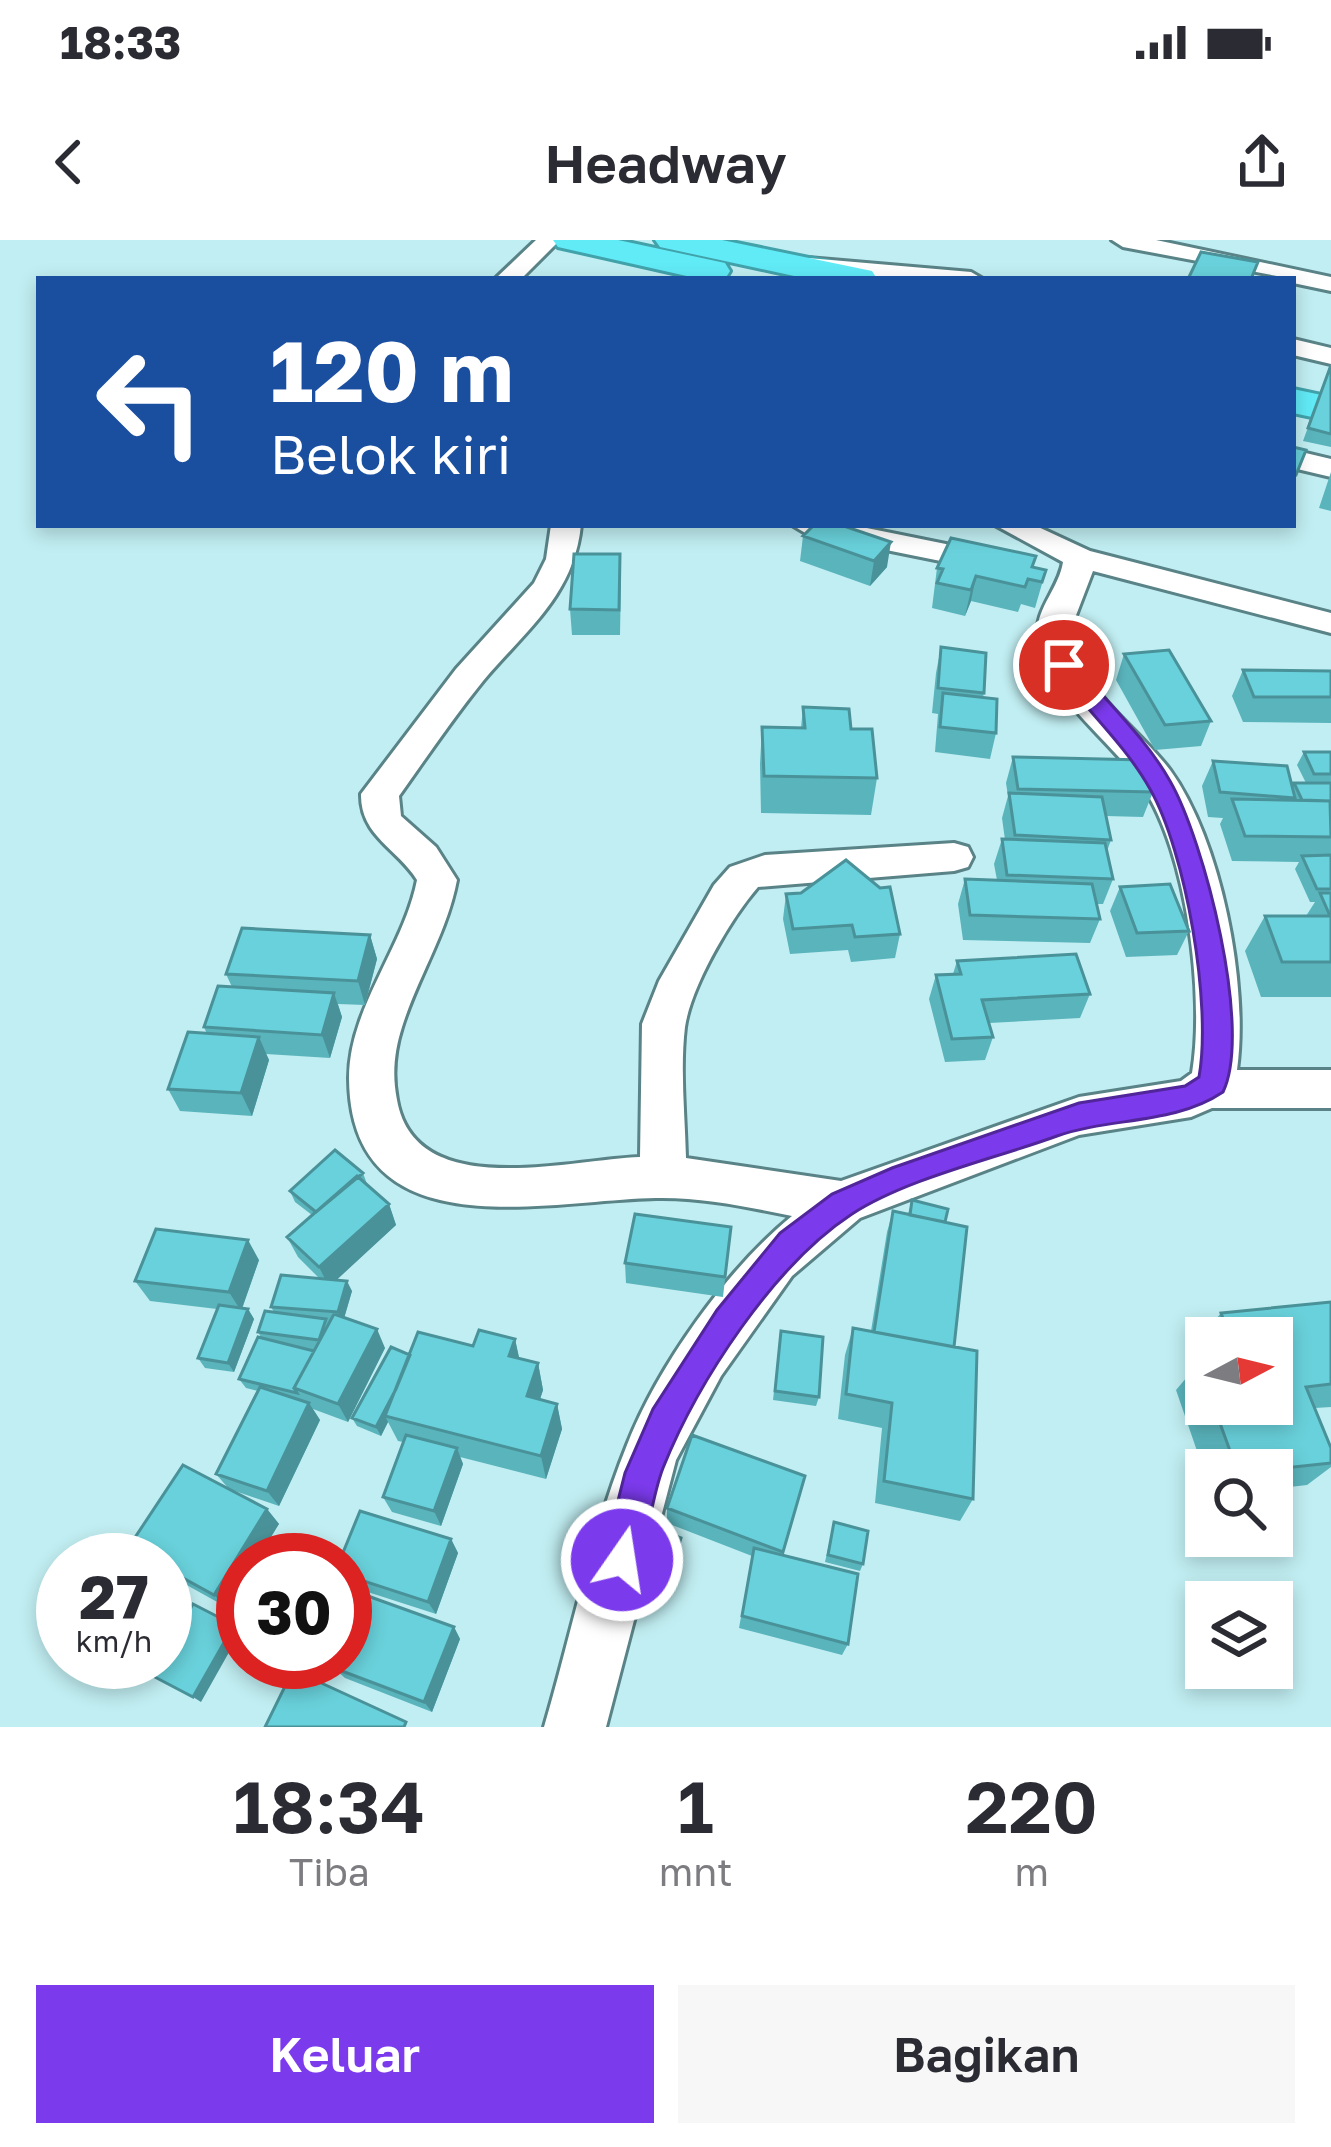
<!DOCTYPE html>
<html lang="id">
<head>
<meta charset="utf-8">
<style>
  :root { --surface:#fff; --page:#f7f7f7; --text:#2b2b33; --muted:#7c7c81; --accent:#7c3aed }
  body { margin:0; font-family:"Golos Text",sans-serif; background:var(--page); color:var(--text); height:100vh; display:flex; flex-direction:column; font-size:45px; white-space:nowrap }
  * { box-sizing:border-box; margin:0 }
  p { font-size:39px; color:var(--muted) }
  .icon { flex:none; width:66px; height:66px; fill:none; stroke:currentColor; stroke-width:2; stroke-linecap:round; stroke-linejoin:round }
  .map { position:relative; height:1487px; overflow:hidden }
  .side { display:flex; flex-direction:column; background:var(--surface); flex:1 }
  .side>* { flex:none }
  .top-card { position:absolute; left:36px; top:36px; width:1260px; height:252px; border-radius:0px; box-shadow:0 6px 18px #0003; background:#1a4fa0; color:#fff; overflow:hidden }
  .needle { width:78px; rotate:83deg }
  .buttons { position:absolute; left:1185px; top:1077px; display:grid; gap:24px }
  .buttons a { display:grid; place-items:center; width:108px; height:108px; border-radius:0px; background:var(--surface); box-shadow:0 6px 18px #0003; font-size:60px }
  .speed { position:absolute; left:36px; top:1293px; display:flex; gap:24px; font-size:60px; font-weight:700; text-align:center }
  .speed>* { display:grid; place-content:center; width:156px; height:156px; border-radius:50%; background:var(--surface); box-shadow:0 6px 18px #0003; line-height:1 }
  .speed small { font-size:30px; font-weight:400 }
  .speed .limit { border:18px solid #d22; background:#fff; color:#111 }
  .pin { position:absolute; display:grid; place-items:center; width:102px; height:102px; color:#fff; margin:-51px; border:6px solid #fff; border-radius:50%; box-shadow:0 3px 12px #0007 }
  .me { position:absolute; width:132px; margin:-66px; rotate:13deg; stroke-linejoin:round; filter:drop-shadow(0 0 9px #0008) }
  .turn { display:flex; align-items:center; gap:42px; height:252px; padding:0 36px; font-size:54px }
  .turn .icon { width:156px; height:156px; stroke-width:2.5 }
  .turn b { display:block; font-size:84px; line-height:102px }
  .eta { display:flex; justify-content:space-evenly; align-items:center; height:204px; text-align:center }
  .eta b { font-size:72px; font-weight:600; line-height:84px }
  .button { display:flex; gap:24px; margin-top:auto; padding:24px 36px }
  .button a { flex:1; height:138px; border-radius:0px; background:var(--accent); color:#fff; font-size:48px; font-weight:600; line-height:138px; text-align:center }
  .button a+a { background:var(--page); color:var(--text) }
  .status { display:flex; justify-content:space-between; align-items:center; height:84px; padding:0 60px; background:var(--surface); direction:ltr }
  .status svg { height:33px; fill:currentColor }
  header { display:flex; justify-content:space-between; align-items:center; height:156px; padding:0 36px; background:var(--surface); font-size:54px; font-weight:600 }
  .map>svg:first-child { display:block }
</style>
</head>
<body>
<div class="status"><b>18:33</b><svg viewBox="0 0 49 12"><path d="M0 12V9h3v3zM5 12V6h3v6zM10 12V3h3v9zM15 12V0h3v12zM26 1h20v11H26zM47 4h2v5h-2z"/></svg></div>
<header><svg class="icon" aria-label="back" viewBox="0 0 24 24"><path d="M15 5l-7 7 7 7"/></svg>Headway<svg class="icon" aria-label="share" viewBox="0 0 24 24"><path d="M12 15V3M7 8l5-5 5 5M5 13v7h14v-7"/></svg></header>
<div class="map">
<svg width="1331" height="1487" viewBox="0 0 1331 1487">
  <rect width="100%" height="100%" fill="#c1eef2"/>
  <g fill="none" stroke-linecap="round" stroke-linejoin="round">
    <g stroke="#598387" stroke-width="6">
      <path id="minor" d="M536,0H560L521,39H495Z
        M1112,0H1156L1331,37V51L1293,43V39L1123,7Z
        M808,18L971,32L983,39H888L800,30L796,25Z
        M1293,99L1331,108V124L1293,115Z
        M1293,210L1331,219V237L1293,228Z
        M551,285H581C574,355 526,390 483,441C453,478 426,518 399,556L401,576L436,607L457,640C447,693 418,736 402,787C394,812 392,835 397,860C415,962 566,920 640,917L642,784L659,741L714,645L730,627L765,615L954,603L968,607L973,617L968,627L954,631L758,647C731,678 691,746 685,787C680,829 685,875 686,918L841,941L1079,857L1181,841L1192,833C1205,756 1187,613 1143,547C1110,498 1049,461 1038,399C1033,371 1059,349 1063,322L995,285H1034L1090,311L1331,373V393L1093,331L1070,391C1079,451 1136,485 1170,530C1221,600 1249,745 1237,830H1331V868H1212L1191,877L1079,895L860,978L792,1036L721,1136L676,1220L606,1487H544C571,1396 592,1291 627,1205C658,1126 727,1029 792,976C748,967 702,957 656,958C546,960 350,1012 349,838C349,768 404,707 417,640C398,609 360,596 361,554L456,429L534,343L546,319Z
        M792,285H852L1000,315L1016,324L1000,333L807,294Z"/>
    </g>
    <g stroke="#42a2aa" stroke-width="6">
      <path id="highway" d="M553,0H618L725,23L730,31L725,39H700L558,7Z
        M655,0H722L872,31L877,39H808L660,7Z
        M1293,149L1331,157V181L1293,173Z"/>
    </g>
    <use href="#minor" fill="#fff" fill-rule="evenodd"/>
    <use href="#highway" fill="#61ebf7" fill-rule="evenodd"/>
  </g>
  <path fill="#5ab4bc" d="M1331,124V207L1303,201Z
    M1331,232V271L1319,268Z
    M814,285L887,327L870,346L800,321L803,296Z
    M1033,327L1046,330L1035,368L1021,364L1018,372L971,361L965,376L932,368L937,328Z
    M621,339L620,395H572L570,369Z
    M941,407L984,453L983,457L996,493L990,519L935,512L938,474L932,473L936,433Z
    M1124,414L1211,481L1201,506L1155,510L1116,440Z
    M1243,430L1331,431V483L1243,482L1232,456Z
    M803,467L851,489L877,538L871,575L761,573L760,524L762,487L801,488Z
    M1304,512H1331V757H1261L1245,711L1265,676H1306L1315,662H1310L1295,629L1299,622L1232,621L1220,584L1223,578L1208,577L1202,546L1213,521L1292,547L1294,543H1306L1297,525Z
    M1013,517L1153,552L1143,577L1106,576L1111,600L1107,611L1113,639L1103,664H1096L1100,679L1090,703L963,700L958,664L965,639L997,640L994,624L1002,599L1005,600L1002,578L1008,556L1006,543Z
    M1120,647L1189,691L1177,715L1126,717L1110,671Z
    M786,654L900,694L895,718L851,722L848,710L790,714L783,679Z
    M370,695L377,719L365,765L338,764L342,777L330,818L266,814L269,820L252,876L180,871L168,849L207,794L204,787L232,747L226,734Z
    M957,721L1090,754L1080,778L989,783L993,797L985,820L945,822L929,759L936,735L953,734Z
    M363,933L367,944L389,964L396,985L336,1040L352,1051L344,1078L385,1108L348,1182L313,1169L320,1180L279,1266L229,1249L216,1234L258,1151L246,1148L239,1139L261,1097L258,1092L274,1072L271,1067L320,1039L298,1017L287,997L312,975L295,962L290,951Z
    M912,960L945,982L954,1107L973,1259L960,1281L875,1263L882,1188L838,1179L845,1115L853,1088L871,1091L887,992L893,971L908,974Z
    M731,987L723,1057L626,1043L625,1023Z
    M259,1020L242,1069H248L254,1079L234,1132L205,1128L198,1118L217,1069L150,1061L135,1041Z
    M1331,1062V1167L1315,1168L1331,1208V1227L1307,1245L1272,1249V1230H1206V1237L1176,1150L1198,1124L1206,1123V1164H1272V1098H1206V1123L1198,1101L1221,1073Z
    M781,1091L819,1157L816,1166L773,1160Z
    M515,1099L519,1119L538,1123L543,1150L540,1159L557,1164L562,1189L546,1239L460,1217L463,1224L441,1286L392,1272L383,1257L403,1202L398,1201L388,1182L381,1196L357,1186L352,1178L410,1115Z
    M805,1236L782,1315L848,1404L842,1415L739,1388L752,1316L667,1283V1268Z
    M267,1269L279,1284L243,1320V1343L228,1368L165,1333V1320H142L128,1308Z
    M834,1282L863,1324L860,1331L825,1322Z
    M681,1298V1305L671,1338L646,1330V1323Z
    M451,1299L458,1313L436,1374L346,1345L345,1320Z
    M454,1387L460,1399L432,1472L345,1438L334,1428Z"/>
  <path fill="#4a9299" d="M891,302L887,327L870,346L874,321Z
    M976,336L971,361L965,376L971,350Z
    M370,695L377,719L365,765L358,741Z
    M334,753L342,777L330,818L322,795Z
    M259,797L269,820L252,876L241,853Z
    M389,964L396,985L329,1047L319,1027Z
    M248,1000L259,1020L241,1071L229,1052Z
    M347,1041L352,1051L343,1082L338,1072Z
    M248,1069L254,1079L234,1132L228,1123Z
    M377,1089L385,1108L348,1182L338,1164Z
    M515,1099L521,1126L509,1116Z
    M413,1116L385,1176L388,1182L381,1196L376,1187Z
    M538,1123L543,1150L533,1181L527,1156Z
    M309,1163L320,1180L279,1266L267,1251Z
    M557,1164L562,1189L546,1239L541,1216Z
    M457,1208L463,1224L441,1286L434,1271Z
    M267,1269L279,1284L257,1320H243V1343L228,1368L214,1355Z
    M451,1299L458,1313L436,1374L428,1362Z
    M234,1385L241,1391L201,1462L193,1457Z
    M454,1387L460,1399L432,1472L424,1462Z"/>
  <path fill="#69d1db" stroke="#4a9299" stroke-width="3" d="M1201,12L1258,22L1251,39H1188Z
    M1331,125V194L1308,188Z
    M1293,207L1306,210L1296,235L1293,234Z
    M814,285H841L891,302L874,321L803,296Z
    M951,298L1036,316L1032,327L1046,330L1042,342L1028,339L1025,347L976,336L971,350L937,343L943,329L937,328Z
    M574,314H620L619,370L570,369Z
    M941,407L986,413L984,453L938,448Z
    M1169,410L1211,481L1165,485L1124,414Z
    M1243,430L1331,431V457H1254Z
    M943,453L997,459L996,493L940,487Z
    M803,467L849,469L851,489H872L877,538L764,536L762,487L805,488Z
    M1304,512H1331V534H1314Z
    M1013,517L1144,520L1153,552L1018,549Z
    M1213,521L1287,526L1295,558L1220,552Z
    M1294,543H1331V564L1330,561L1302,560Z
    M1009,553L1102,557L1111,600L1015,595Z
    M1232,559L1330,561L1331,597L1245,596Z
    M1002,599L1105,603L1113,639L1007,635Z
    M1331,615V649H1317L1302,616Z
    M846,620L880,648L890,647L900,694L855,697L852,685L793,689L786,654L801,653Z
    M965,639L1092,644L1100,679L970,675Z
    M1170,644L1189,691L1137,693L1120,647Z
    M1320,653H1331V722H1282L1265,676H1330Z
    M242,688L370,695L358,741L226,734Z
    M1076,714L1090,754L982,760L993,797L952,799L936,735L961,734L957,721Z
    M218,746L334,753L322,795L204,787Z
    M188,792L259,797L241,853L168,849Z
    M335,910L363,933L316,972L290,951Z
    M357,936L389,964L319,1027L287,997Z
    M912,960L948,969L945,982L910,975Z
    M893,971L967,987L954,1107L874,1092Z
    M635,974L731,987L725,1037L625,1023Z
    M156,989L248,1000L229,1052L135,1041Z
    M281,1035L347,1041L338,1072L271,1067Z
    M1331,1062V1144L1306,1147L1331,1208V1223L1266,1230H1237L1213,1164H1272V1098H1230L1221,1073Z
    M219,1065L248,1069L228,1123L198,1118Z
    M265,1071L326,1079L319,1100L258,1092Z
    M334,1074L377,1089L338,1164L294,1148Z
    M853,1088L977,1111L973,1259L884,1241L892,1163L846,1154Z
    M479,1090L515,1099L509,1116L538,1123L527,1156L557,1164L541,1216L385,1176L418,1092L473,1106Z
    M781,1091L823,1097L819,1157L775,1151Z
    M258,1097L314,1111L294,1148L297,1153L239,1139Z
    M391,1107L410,1115L396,1149L376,1187L352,1178Z
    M1206,1123V1145L1198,1124Z
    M260,1147L309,1163L267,1251L216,1234Z
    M406,1195L457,1208L434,1271L383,1257Z
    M692,1195L805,1236L783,1312L667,1268Z
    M183,1225L267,1269L214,1355L165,1328V1320H150L128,1308Z
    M360,1271L451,1299L428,1362L345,1335V1320H340Z
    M834,1282L868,1291L863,1324L828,1315Z
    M656,1289L681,1298L671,1331L646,1323Z
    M754,1308L858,1334L848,1404L742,1376Z
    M365,1355L454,1387L424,1462L334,1428L336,1422H345V1402Z
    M193,1364L234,1385L193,1457L151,1435L159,1422H165V1412Z
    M293,1430L406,1482L404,1487H265Z"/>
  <path fill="#7c3aed" stroke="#51269a" stroke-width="3" d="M1064,418L1072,420C1104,459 1146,498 1170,541C1204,600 1253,790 1223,852C1174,885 1111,877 1057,896C994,919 908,938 852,974C774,1025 698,1141 663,1228C650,1262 649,1300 635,1333L622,1339L609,1333L603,1320L625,1233L653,1169L717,1070L780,993L832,954L892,928L1079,863L1185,846L1199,837C1212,765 1186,612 1150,549C1125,504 1083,467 1053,425Z"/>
</svg>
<div class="buttons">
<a><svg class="needle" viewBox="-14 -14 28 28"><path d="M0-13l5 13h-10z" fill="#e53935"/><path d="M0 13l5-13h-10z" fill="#7c7c81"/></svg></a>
<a><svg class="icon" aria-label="search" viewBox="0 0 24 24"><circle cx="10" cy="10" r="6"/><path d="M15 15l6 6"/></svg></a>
<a><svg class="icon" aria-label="layers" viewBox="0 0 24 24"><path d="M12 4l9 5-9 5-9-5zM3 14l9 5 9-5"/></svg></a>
</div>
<div class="speed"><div>27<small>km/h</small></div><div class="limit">30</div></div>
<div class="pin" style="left:1064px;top:425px;background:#d93025"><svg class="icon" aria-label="arrive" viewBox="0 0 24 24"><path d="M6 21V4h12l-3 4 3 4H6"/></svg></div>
<svg class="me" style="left:622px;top:1320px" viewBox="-20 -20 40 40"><circle r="17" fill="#7c3aed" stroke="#fff" stroke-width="3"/><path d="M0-11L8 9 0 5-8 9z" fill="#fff"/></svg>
<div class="top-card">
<div class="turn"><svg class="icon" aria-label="left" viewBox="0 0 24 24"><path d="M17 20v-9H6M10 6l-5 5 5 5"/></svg><div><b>120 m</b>Belok kiri</div></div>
</div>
</div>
<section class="side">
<div class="eta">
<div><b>18:34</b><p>Tiba</p></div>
<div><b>1</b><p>mnt</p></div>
<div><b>220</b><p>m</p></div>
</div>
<div class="button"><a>Keluar</a><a>Bagikan</a></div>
</section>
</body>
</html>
